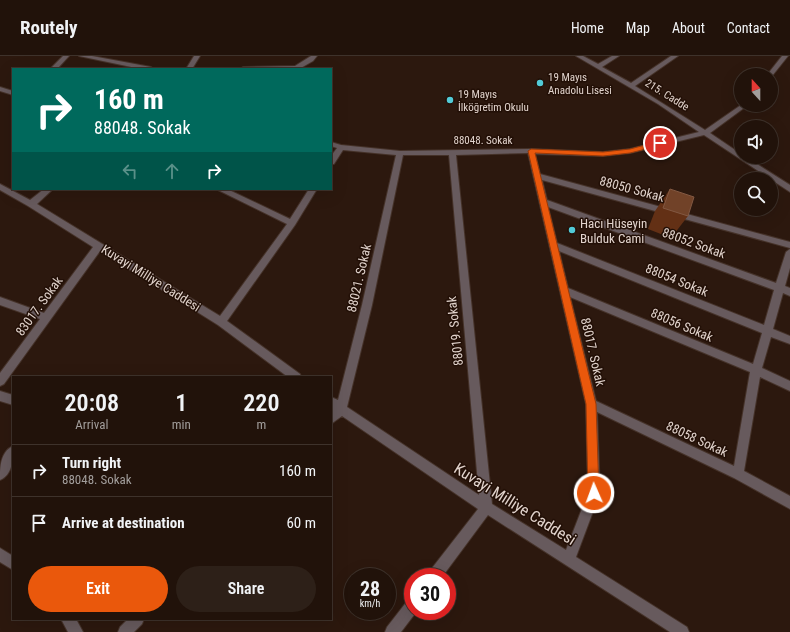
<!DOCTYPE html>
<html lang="en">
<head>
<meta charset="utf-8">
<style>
  :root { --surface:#21120a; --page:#2d2018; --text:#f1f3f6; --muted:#a29e9c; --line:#3e322b; --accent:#ea580c }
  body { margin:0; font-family:"Roboto Condensed",sans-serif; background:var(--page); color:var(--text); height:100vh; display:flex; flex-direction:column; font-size:15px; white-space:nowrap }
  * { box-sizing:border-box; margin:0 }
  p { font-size:13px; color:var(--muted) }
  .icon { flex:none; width:22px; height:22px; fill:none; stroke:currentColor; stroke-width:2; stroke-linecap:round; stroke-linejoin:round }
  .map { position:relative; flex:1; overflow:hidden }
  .panel { position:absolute; left:12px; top:320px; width:320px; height:244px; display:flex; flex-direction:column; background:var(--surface); border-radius:0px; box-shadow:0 4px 16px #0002,0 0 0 1px var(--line) }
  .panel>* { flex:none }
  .guide { position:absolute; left:12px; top:12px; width:320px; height:122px; border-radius:0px; box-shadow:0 4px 16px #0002,0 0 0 1px var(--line); background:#00695c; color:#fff; overflow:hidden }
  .needle { width:26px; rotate:339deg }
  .fabs { position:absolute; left:734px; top:12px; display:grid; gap:8px }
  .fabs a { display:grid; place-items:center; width:44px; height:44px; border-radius:50%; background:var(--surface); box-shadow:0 4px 16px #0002,0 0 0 1px var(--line); font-size:20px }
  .speed { position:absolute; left:344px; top:512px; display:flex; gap:8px; font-size:20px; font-weight:700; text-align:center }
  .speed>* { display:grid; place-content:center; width:52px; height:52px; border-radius:50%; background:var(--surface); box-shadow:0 4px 16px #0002,0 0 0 1px var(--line); line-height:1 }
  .speed small { font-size:10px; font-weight:400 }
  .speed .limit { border:6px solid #d22; background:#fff; color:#111 }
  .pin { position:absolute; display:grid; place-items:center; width:34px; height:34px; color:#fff; margin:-17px; border:2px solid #fff; border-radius:50%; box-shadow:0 1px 4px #0007 }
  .me { position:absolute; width:44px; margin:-22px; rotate:358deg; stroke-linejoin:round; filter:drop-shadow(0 0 3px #0008) }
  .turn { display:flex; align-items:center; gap:14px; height:84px; padding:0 16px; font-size:18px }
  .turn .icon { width:52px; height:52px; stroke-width:2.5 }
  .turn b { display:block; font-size:28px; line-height:34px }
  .lanes { display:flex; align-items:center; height:38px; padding:0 16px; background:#0003; justify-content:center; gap:20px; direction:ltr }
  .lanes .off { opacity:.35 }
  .eta { display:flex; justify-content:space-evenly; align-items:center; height:68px; text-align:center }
  .eta b { font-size:24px; font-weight:600; line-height:28px }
  .button { display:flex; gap:8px; margin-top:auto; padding:8px 16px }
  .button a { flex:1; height:46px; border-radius:24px; background:var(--accent); color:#fff; font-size:16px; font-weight:600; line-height:46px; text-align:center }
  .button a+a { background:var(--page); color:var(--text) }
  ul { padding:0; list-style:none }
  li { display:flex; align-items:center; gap:12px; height:52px; padding:0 16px; border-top:1px solid var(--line) }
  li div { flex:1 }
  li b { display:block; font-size:15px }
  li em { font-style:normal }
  header { display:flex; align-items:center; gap:24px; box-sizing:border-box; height:56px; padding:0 20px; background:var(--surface); border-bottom:1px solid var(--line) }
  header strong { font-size:19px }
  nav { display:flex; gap:22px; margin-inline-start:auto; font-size:14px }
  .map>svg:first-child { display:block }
</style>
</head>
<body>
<header>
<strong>Routely</strong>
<nav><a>Home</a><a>Map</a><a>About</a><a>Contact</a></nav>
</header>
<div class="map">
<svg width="790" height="576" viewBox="0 0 790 576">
  <rect width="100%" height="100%" fill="#2c180e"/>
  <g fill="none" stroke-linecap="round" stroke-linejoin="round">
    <g stroke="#453229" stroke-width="2">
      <path id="minor" d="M63,0H69L57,13H50Z
        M79,0H92L151,11L154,13H141Z
        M194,0H200L192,13H186Z
        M311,0H317L313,5L299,13H240L243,11L295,10Z
        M576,0H583L598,8L612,0H619L602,11L631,27L671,0H678L635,30L705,74L741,49H748L710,77L741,98V101H746L790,129V136L704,79L630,97L603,100L535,98L540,118L790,186V192L542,124L547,144L776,227L786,196L790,193V212L785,230L790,232V240L783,237L773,273L790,280V288L771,281L762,312L790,325V335L760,321L744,415L790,440V453L734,422L597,356L600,437L576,501L687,571L689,576H670L488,459L442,521H427L429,516L478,453L342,360L331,368V355L333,354L331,352V341L338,344L362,249L396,99L343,94L334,108H331V100L337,92L331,90V86L341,89L400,95L531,93L603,96L630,93L699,76L658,48ZM528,97L586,348L588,437L566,494L492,448L456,99ZM403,99H449L479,439L347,351L372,249ZM548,151L774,234L764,269L557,187ZM559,195L762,277L753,308L568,232ZM570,241L750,316L734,410L596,345Z
        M782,0H788L772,20L767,19Z
        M0,31L13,35V39L0,35Z
        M0,128L30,144L44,133H53L37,148L220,260L287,168L216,133H227L290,163L309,133H317L295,169L227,265L300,318L301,321H288L218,269L100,195L4,328L0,330V317L40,263L0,249V241L44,257L93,191L28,150L0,134Z
        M0,335L13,339V349L0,345Z
        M13,390C13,402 13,419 0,424C0,412 0,396 13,390Z
        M0,492L13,500V514L0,506Z
        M413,542V555H417L401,576H385L387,571L408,544Z
        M61,563H76L83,576H68Z
        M128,563H144L142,568L134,576H118L120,571Z"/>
    </g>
    <use href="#minor" fill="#675a5d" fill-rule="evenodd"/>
  </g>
  <path fill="#633015" d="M670,133L688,160L671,182L648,173L655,155Z"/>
  <path fill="#714228" stroke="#825842" d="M670,133L694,141L688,160L663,152Z"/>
  <path fill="#ea580c" stroke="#983908" d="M660,85L663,87L662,89L630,97L603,100L535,97L596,348L599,437L597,441L594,443L590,441L588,437L586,348L528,95L531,93L603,96L630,93Z"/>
  <g fill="#52cbd8" stroke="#220f06" stroke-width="1.5">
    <circle cx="540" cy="27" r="4"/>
    <circle cx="450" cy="44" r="4"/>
    <circle cx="572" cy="174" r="4"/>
  </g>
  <g text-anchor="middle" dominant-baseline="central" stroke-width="3" stroke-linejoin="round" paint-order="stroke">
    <g font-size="11" fill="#e1d3cc" stroke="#220f06" text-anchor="start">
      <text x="548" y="21">19 Mayıs<tspan x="548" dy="13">Anadolu Lisesi</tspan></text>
      <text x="458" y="38">19 Mayıs<tspan x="458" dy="13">İlköğretim Okulu</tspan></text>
    </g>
    <g font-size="11" fill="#e1d3cc" stroke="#220f06">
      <text transform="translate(667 39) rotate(32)">215. Cadde</text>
      <text x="483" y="84">88048. Sokak</text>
    </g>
    <g font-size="13" fill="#e1d3cc" stroke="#220f06">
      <text transform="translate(632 133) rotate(15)">88050 Sokak</text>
      <text transform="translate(694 187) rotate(20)">88052 Sokak</text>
      <text transform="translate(151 222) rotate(32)">Kuvayi Milliye Caddesi</text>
      <text transform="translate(359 222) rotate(-77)">88021. Sokak</text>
      <text transform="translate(677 224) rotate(22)">88054 Sokak</text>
      <text transform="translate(39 250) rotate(-54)">83017. Sokak</text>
      <text transform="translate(682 269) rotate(23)">88056 Sokak</text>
      <text transform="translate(455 275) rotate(-96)">88019. Sokak</text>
      <text transform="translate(593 296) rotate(77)">88017. Sokak</text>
      <text transform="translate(697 383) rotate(25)">88058 Sokak</text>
    </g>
    <g font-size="13" fill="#e1d3cc" stroke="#220f06" text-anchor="start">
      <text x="580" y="167">Hacı Hüseyin<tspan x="580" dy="15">Bulduk Cami</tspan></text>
    </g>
    <g font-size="16" fill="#e1d3cc" stroke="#220f06">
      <text transform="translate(515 448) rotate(32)">Kuvayi Milliye Caddesi</text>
    </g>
  </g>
</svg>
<div class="fabs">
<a><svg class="needle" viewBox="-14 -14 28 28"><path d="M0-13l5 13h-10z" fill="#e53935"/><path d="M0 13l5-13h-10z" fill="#a29e9c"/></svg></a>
<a><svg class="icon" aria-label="sound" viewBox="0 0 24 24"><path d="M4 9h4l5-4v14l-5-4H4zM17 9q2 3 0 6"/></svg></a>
<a><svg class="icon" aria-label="search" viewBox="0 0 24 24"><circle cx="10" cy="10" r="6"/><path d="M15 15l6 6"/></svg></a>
</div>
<div class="speed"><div>28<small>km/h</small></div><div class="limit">30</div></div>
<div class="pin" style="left:660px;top:87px;background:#d93025"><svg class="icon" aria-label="arrive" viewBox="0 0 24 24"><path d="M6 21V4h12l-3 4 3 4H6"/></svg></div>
<svg class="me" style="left:594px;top:437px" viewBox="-20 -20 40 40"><circle r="17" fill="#ea580c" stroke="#fff" stroke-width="3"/><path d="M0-11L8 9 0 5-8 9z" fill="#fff"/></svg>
<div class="guide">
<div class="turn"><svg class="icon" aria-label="right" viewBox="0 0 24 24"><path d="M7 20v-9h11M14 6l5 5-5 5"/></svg><div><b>160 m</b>88048. Sokak</div></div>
<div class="lanes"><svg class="icon off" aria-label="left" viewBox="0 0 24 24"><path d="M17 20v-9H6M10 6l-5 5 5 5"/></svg><svg class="icon off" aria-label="ahead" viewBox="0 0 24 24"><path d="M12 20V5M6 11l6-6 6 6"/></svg><svg class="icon" aria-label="right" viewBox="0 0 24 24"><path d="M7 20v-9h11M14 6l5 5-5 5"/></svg></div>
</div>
<section class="panel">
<div class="eta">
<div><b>20:08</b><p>Arrival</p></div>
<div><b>1</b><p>min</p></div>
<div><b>220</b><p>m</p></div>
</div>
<ul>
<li><svg class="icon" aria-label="right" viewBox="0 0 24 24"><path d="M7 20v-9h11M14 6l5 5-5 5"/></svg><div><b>Turn right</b><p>88048. Sokak</p></div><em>160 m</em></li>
<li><svg class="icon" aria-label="arrive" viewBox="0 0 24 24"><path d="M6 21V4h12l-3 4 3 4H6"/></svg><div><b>Arrive at destination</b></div><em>60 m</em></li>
</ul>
<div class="button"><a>Exit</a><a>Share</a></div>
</section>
</div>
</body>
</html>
